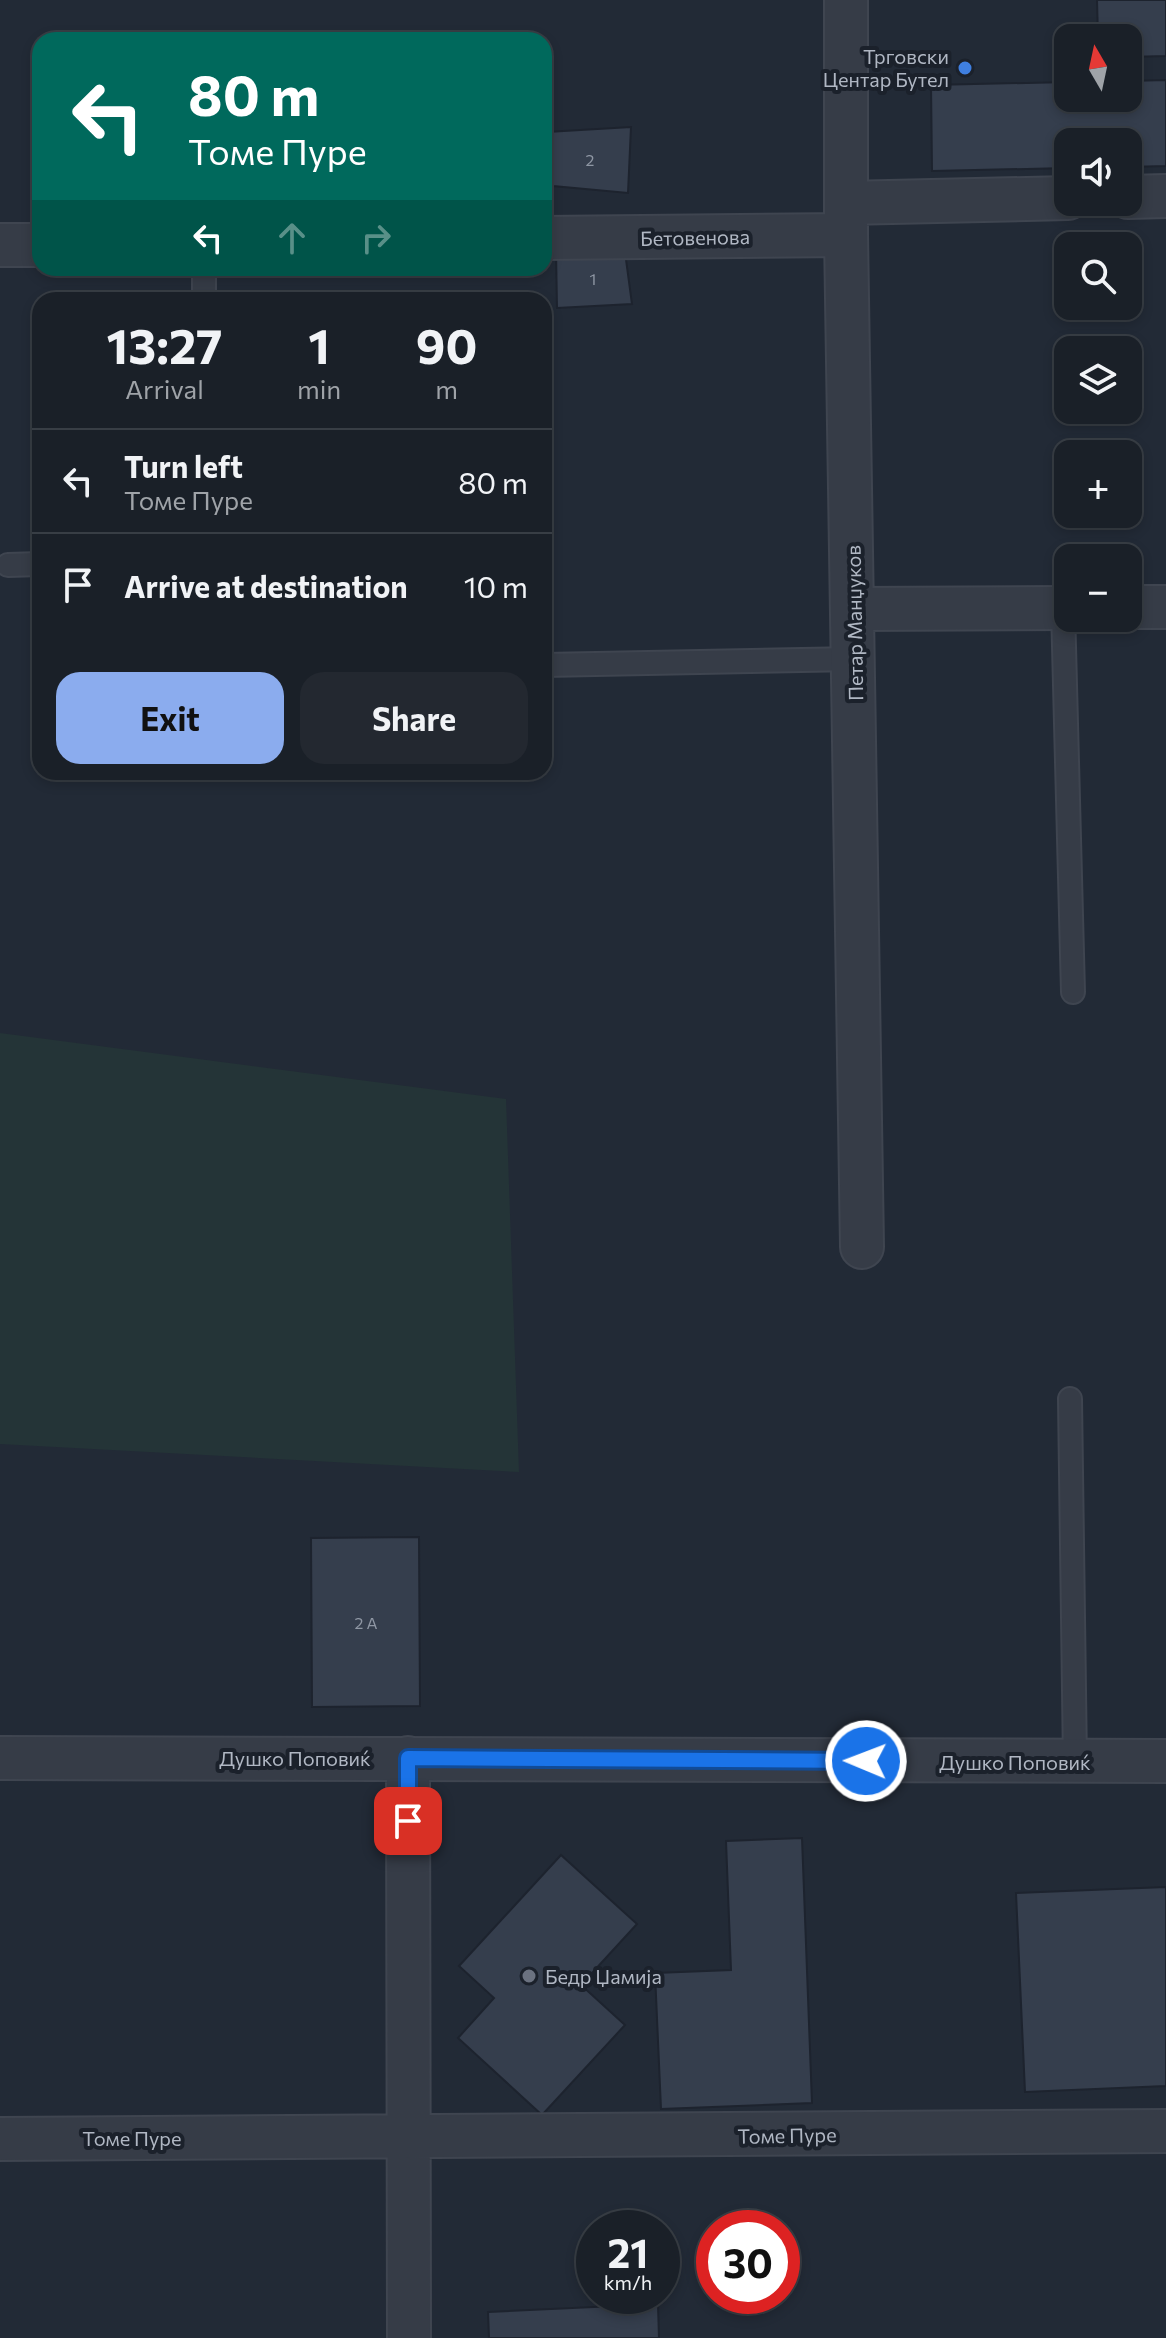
<!DOCTYPE html>
<html lang="en">
<head>
<meta charset="utf-8">
<style>
  :root { --surface:#1a2028; --page:#232830; --text:#f1f3f6; --muted:#9fa3a8; --line:#383e45; --accent:#8bacee }
  body { margin:0; font-family:Commissioner,sans-serif; background:var(--page); color:var(--text); height:100vh; display:flex; flex-direction:column; font-size:30px; white-space:nowrap }
  * { box-sizing:border-box; margin:0 }
  p { font-size:26px; color:var(--muted) }
  .icon { flex:none; width:44px; height:44px; fill:none; stroke:currentColor; stroke-width:2; stroke-linecap:round; stroke-linejoin:round }
  .map { position:relative; flex:1; overflow:hidden }
  .drawer { position:absolute; left:32px; top:292px; width:520px; height:488px; display:flex; flex-direction:column; background:var(--surface); border-radius:24px; box-shadow:0 4px 12px #0003,0 0 0 2px var(--line) }
  .drawer>* { flex:none }
  .top-card { position:absolute; left:32px; top:32px; width:520px; height:244px; border-radius:24px; box-shadow:0 4px 12px #0003,0 0 0 2px var(--line); background:#00695c; color:#fff; overflow:hidden }
  .needle { width:52px; rotate:351deg }
  .fabs { position:absolute; left:1054px; top:24px; display:grid; gap:16px }
  .fabs a { display:grid; place-items:center; width:88px; height:88px; border-radius:16px; background:var(--surface); box-shadow:0 4px 12px #0003,0 0 0 2px var(--line); font-size:40px }
  .speed { position:absolute; left:576px; top:2210px; display:flex; gap:16px; font-size:40px; font-weight:700; text-align:center }
  .speed>* { display:grid; place-content:center; width:104px; height:104px; border-radius:50%; background:var(--surface); box-shadow:0 4px 12px #0003,0 0 0 2px var(--line); line-height:1 }
  .speed small { font-size:20px; font-weight:400 }
  .speed .limit { border:12px solid #d22; background:#fff; color:#111 }
  .pin { position:absolute; display:grid; place-items:center; width:68px; height:68px; color:#fff; margin:-34px; border-radius:16px; box-shadow:0 4px 12px #0006 }
  .me { position:absolute; width:88px; margin:-44px; rotate:271deg; stroke-linejoin:round; filter:drop-shadow(0 0 6px #0008) }
  .turn { display:flex; align-items:center; gap:28px; height:168px; padding:0 24px; font-size:36px }
  .turn .icon { width:104px; height:104px; stroke-width:2.5 }
  .turn b { display:block; font-size:56px; line-height:68px }
  .lanes { display:flex; align-items:center; height:76px; padding:0 24px; background:#0003; justify-content:center; gap:40px; direction:ltr }
  .lanes .off { opacity:.35 }
  .eta { display:flex; justify-content:space-evenly; align-items:center; height:136px; text-align:center }
  .eta b { font-size:48px; font-weight:700; line-height:56px }
  .cta { display:flex; gap:16px; margin-top:auto; padding:16px 24px }
  .cta a { flex:1; height:92px; border-radius:24px; background:var(--accent); color:#111; font-size:32px; font-weight:700; line-height:92px; text-align:center }
  .cta a+a { background:var(--page); color:var(--text) }
  ul { padding:0; list-style:none }
  li { display:flex; align-items:center; gap:24px; height:104px; padding:0 24px; border-top:2px solid var(--line) }
  li div { flex:1 }
  li b { display:block; font-size:30px }
  li em { font-style:normal }
  .map>svg:first-child { display:block }
</style>
</head>
<body>
<div class="map">
<svg width="1166" height="2338" viewBox="0 0 1166 2338">
  <rect width="100%" height="100%" fill="#222a36"/>
  <path fill="#243437" d="M0,1033L506,1099L519,1472L0,1444Z"/>
  <path fill="#353e4d" stroke="#1d232e" stroke-width="2" d="M1097,0H1166V56L1128,57V38H1098Z
    M1166,80V166L1128,167V142H1068V168L932,171L931,85L1068,82V98H1128V81Z
    M631,127L628,193L553,186L547,132Z
    M556,252H625L632,304L557,308Z
    M419,1537L420,1706L312,1707L311,1538Z
    M802,1838L812,2103L661,2109L655,1973L731,1970L726,1841Z
    M561,1855L637,1924L581,1985L625,2025L542,2115L458,2038L494,1998L459,1966Z
    M1166,1887V2086L1025,2092L1016,1893Z
    M658,2304L659,2338H489L488,2312Z"/>
  <g fill="none" stroke-linecap="round" stroke-linejoin="round">
    <g stroke="#3f4550" stroke-width="26">
      <path id="lane" d="M204,268V300
        M8,565L40,564
        M1063,608L1073,992
        M544,665L855,659
        M1070,1399L1075,1763"/>
    </g>
    <g stroke="#3f4550" stroke-width="46">
      <path id="street" d="M846,0V235L862,1247
        M1128,197L1166,196
        M846,203L1068,198
        M544,238L846,235
        M0,245H40
        M1128,607H1166
        M855,609L1068,608
        M0,1758L1166,1761
        M408,1758L409,2338
        M0,2139L1166,2131"/>
    </g>
    <use href="#lane" stroke="#363c47" stroke-width="22"/>
    <use href="#street" stroke="#363c47" stroke-width="42"/>
  </g>
  <g fill="none" stroke-linecap="round" stroke-linejoin="round">
    <g stroke="#114b97" stroke-width="20">
      <path id="route" d="M408,1821V1758L866,1761"/>
    </g>
    <use href="#route" stroke="#1a73e8" stroke-width="14"/>
  </g>
  <circle fill="#3f7fe0" stroke="#1b212b" stroke-width="3" cx="965" cy="68" r="8"/>
  <circle fill="#6b7280" stroke="#1b212b" stroke-width="3" cx="529" cy="1976" r="8"/>
  <g text-anchor="middle" dominant-baseline="central" stroke-width="8" stroke-linejoin="round" paint-order="stroke">
    <g font-size="16" fill="#8f97a4">
      <text x="590" y="159">2</text>
      <text x="593" y="278">1</text>
      <text x="366" y="1622">2 А</text>
    </g>
    <g font-size="20" fill="#b0b7c3" stroke="#1b212b" text-anchor="end">
      <text x="949" y="56">Трговски<tspan x="949" dy="23">Центар Бутел</tspan></text>
      <text x="545" y="1976" text-anchor="start">Бедр Џамија</text>
    </g>
    <g font-size="20" fill="#b0b7c3" stroke="#1b212b">
      <text transform="translate(695 237) rotate(-1)">Бетовенова</text>
      <text transform="translate(854 623) rotate(-91)">Петар Манџуков</text>
      <text x="295" y="1758">Душко Поповиќ</text>
      <text x="1015" y="1762">Душко Поповиќ</text>
      <text transform="translate(787 2135) rotate(-1)">Томе Пуре</text>
      <text x="132" y="2138">Томе Пуре</text>
    </g>
  </g>
</svg>
<div class="fabs">
<a><svg class="needle" viewBox="-14 -14 28 28"><path d="M0-13l5 13h-10z" fill="#e53935"/><path d="M0 13l5-13h-10z" fill="#9fa3a8"/></svg></a>
<a><svg class="icon" aria-label="sound" viewBox="0 0 24 24"><path d="M4 9h4l5-4v14l-5-4H4zM17 9q2 3 0 6"/></svg></a>
<a><svg class="icon" aria-label="search" viewBox="0 0 24 24"><circle cx="10" cy="10" r="6"/><path d="M15 15l6 6"/></svg></a>
<a><svg class="icon" aria-label="layers" viewBox="0 0 24 24"><path d="M12 4l9 5-9 5-9-5zM3 14l9 5 9-5"/></svg></a>
<a>+</a>
<a>−</a>
</div>
<div class="speed"><div>21<small>km/h</small></div><div class="limit">30</div></div>
<div class="pin" style="left:408px;top:1821px;background:#d93025"><svg class="icon" aria-label="arrive" viewBox="0 0 24 24"><path d="M6 21V4h12l-3 4 3 4H6"/></svg></div>
<svg class="me" style="left:866px;top:1761px" viewBox="-20 -20 40 40"><circle r="17" fill="#1a73e8" stroke="#fff" stroke-width="3"/><path d="M0-11L8 9 0 5-8 9z" fill="#fff"/></svg>
<div class="top-card">
<div class="turn"><svg class="icon" aria-label="left" viewBox="0 0 24 24"><path d="M17 20v-9H6M10 6l-5 5 5 5"/></svg><div><b>80 m</b>Томе Пуре</div></div>
<div class="lanes"><svg class="icon" aria-label="left" viewBox="0 0 24 24"><path d="M17 20v-9H6M10 6l-5 5 5 5"/></svg><svg class="icon off" aria-label="ahead" viewBox="0 0 24 24"><path d="M12 20V5M6 11l6-6 6 6"/></svg><svg class="icon off" aria-label="right" viewBox="0 0 24 24"><path d="M7 20v-9h11M14 6l5 5-5 5"/></svg></div>
</div>
<section class="drawer">
<div class="eta">
<div><b>13:27</b><p>Arrival</p></div>
<div><b>1</b><p>min</p></div>
<div><b>90</b><p>m</p></div>
</div>
<ul>
<li><svg class="icon" aria-label="left" viewBox="0 0 24 24"><path d="M17 20v-9H6M10 6l-5 5 5 5"/></svg><div><b>Turn left</b><p>Томе Пуре</p></div><em>80 m</em></li>
<li><svg class="icon" aria-label="arrive" viewBox="0 0 24 24"><path d="M6 21V4h12l-3 4 3 4H6"/></svg><div><b>Arrive at destination</b></div><em>10 m</em></li>
</ul>
<div class="cta"><a>Exit</a><a>Share</a></div>
</section>
</div>
</body>
</html>
